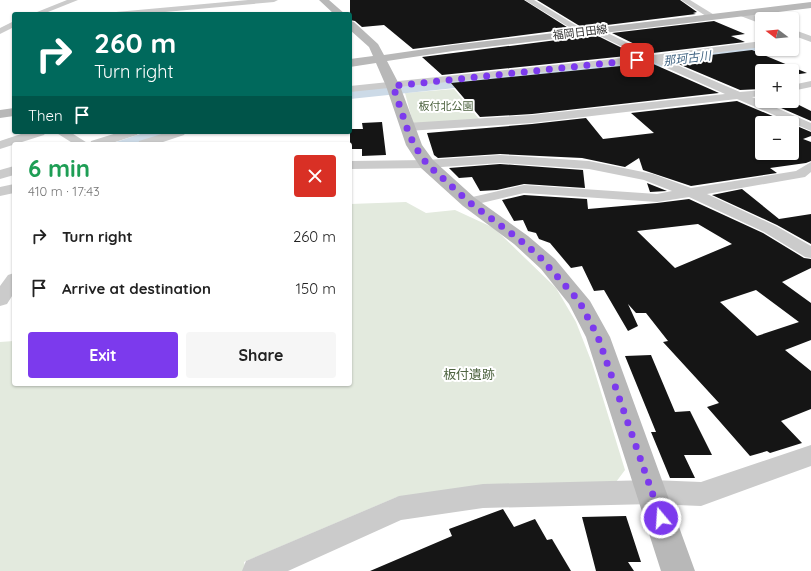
<!DOCTYPE html>
<html lang="en">
<head>
<meta charset="utf-8">
<style>
  :root { --surface:#fff; --page:#f6f6f6; --text:#222; --muted:#767676; --accent:#7c3aed }
  body { margin:0; font-family:Quicksand,"Noto Sans JP",sans-serif; background:var(--page); color:var(--text); height:100vh; display:flex; flex-direction:column; font-size:15px; white-space:nowrap }
  * { box-sizing:border-box; margin:0 }
  p { font-size:13px; color:var(--muted) }
  .icon { flex:none; width:22px; height:22px; fill:none; stroke:currentColor; stroke-width:2; stroke-linecap:round; stroke-linejoin:round }
  .map { position:relative; flex:1; overflow:hidden }
  .sheet { position:absolute; left:12px; top:142px; width:340px; height:244px; display:flex; flex-direction:column; background:var(--surface); border-radius:4px; box-shadow:0 1px 3px #0004 }
  .sheet>* { flex:none }
  .top-card { position:absolute; left:12px; top:12px; width:340px; height:122px; border-radius:4px; box-shadow:0 1px 3px #0004; background:#00695c; color:#fff; overflow:hidden }
  .needle { width:26px; rotate:286deg }
  .tools { position:absolute; left:755px; top:12px; display:grid; gap:8px }
  .tools a { display:grid; place-items:center; width:44px; height:44px; border-radius:4px; background:var(--surface); box-shadow:0 1px 3px #0004; font-size:20px }
  .pin { position:absolute; display:grid; place-items:center; width:34px; height:34px; color:#fff; margin:-17px; border-radius:8px; box-shadow:0 2px 6px #0006 }
  .me { position:absolute; width:44px; margin:-22px; rotate:342deg; stroke-linejoin:round; filter:drop-shadow(0 0 3px #0008) }
  .turn { display:flex; align-items:center; gap:14px; height:84px; padding:0 16px; font-size:18px }
  .turn .icon { width:52px; height:52px; stroke-width:2.5 }
  .turn b { display:block; font-size:28px; line-height:34px }
  .then { display:flex; align-items:center; height:38px; padding:0 16px; background:#0003; gap:8px; font-size:15px }
  .round { display:grid; place-items:center; flex:none; width:42px; height:42px; border-radius:4px; background:var(--page) }
  .overview { display:flex; align-items:center; justify-content:space-between; height:68px; padding:0 16px }
  h1 { font-size:24px; font-weight:800; line-height:30px; color:#1e9e55 }
  .cta { display:flex; gap:8px; margin-top:auto; padding:8px 16px }
  .cta a { flex:1; height:46px; border-radius:4px; background:var(--accent); color:#fff; font-size:16px; font-weight:800; line-height:46px; text-align:center }
  .cta a+a { background:var(--page); color:var(--text) }
  ul { padding:0; list-style:none }
  li { display:flex; align-items:center; gap:12px; height:52px; padding:0 16px }
  li div { flex:1 }
  li b { display:block; font-size:15px }
  li em { font-style:normal }
  .map>svg:first-child { display:block }
</style>
</head>
<body>
<div class="map">
<svg width="811" height="571" viewBox="0 0 811 571">
  <rect width="100%" height="100%" fill="#fff"/>
  <path fill="#e3eade" d="M454,89L480,120L417,124L413,123L405,93Z
    M406,202L426,213L455,210L494,228L556,288L576,322L592,363L625,470L616,482L397,497L244,562L246,571H0V342L14,341V384H350V204Z"/>
  <path fill="#ccdae7" d="M762,45V49H787L667,66L350,99V91Z
    M146,132H175L138,144H110Z"/>
  <path fill="#151515" fill-rule="evenodd" d="M350,0H524L570,29L413,49L384,25L362,27L355,21L350,20Z
    M537,0H680L697,12L693,13L696,14L583,28Z
    M714,21L745,34L731,36L745,42L653,53L612,33Z
    M596,35L636,55L442,75L422,57Z
    M752,50L807,73L792,75V71H762V89L740,90L669,60Z
    M651,63L719,93L532,114L480,117L451,83Z
    M737,101L789,123H762V153H792V124L811,132V136L803,139L811,142V161L806,163L770,168L777,173L691,186L643,170L639,158L625,167L582,158L500,154L438,158L434,155L427,133L532,124L586,118L603,139L654,133L631,113Z
    M765,101H791L811,111V121Z
    M382,122L386,155L362,156V149H350V129H363L362,123Z
    M500,164L583,170L585,188L524,184L497,190L480,191L472,177L459,178L449,168Z
    M647,183L667,191L650,192Z
    M742,189L779,219L811,214V244L777,225L712,195Z
    M524,195L587,199L588,209L657,203L689,199L763,233L804,258L811,259V268L782,282L811,303V340L785,350L811,371V409L781,421L802,443L770,453L767,451L750,456L707,407L719,403L663,342L668,341L646,313H636L628,304L638,326L628,331L604,290L594,291L582,266L571,268L550,243L539,239L536,233L528,231L523,220L514,221L502,200ZM698,224L732,244L675,268L637,231ZM756,290L799,322L757,336L720,302Z
    M651,355L675,412L690,411L712,455H684L695,478H670L651,432H656L625,356Z
    M503,509L514,527L535,519L547,540L552,539L571,571H370L452,536L449,529Z
    M626,516L641,562H628L634,571H596L582,517Z"/>
  <g fill="none" stroke-linecap="round" stroke-linejoin="round">
    <path fill="#cbcbcb" fill-rule="evenodd" d="M67,0H78L43,14H32Z
      M248,0H278L274,2L143,14H112L116,12Z
      M525,0H534L587,32L586,34H580Z
      M681,0H690L716,16L709,18Z
      M738,11H744L764,19H762V23H759L738,15Z
      M14,21V27L0,34V28Z
      M595,27L653,55L762,41V47L663,59L740,92L762,90V96L752,97L811,123V131L737,99L532,123L407,131L401,127L407,123L532,115L725,94L651,61L350,92V86L641,56L592,32V28Z
      M792,29L811,36V42L792,35Z
      M811,81V87L792,91V85Z
      M27,132H46L44,135L0,149V141Z
      M55,132H70L89,144H74Z
      M120,132H139L137,135L109,144H90L91,141Z
      M168,132H186L184,135L157,144H138L139,141Z
      M500,155L589,161L653,174L691,188L796,171L811,162V172L805,177L707,194L776,226L811,246V258L805,257L764,232L689,197L657,202L524,193L469,206L464,205L462,202L464,199L524,185L657,194L672,191L644,180L589,169L500,163L427,168L350,169V161L427,160Z
      M14,166V175L0,179V170Z
      M14,184V193L0,196V187Z
      M14,273V293L7,304L0,306V286L8,275Z
      M811,445V466L701,506L652,504L483,508L401,520L288,571H242L246,561L399,496L483,484L652,480L701,482Z"/>
    <path fill="#b8b8b8" fill-rule="evenodd" d="M319,0H329L345,14H334Z
      M811,2V8L453,51L387,61L400,86L422,145L433,160L475,198L528,236L555,259L590,301L610,337L695,571H661L586,337L569,304L541,269L514,244L463,206L421,168L406,145L386,86L376,63L350,67V59L373,56L369,47L350,30V21L354,22L378,44L384,55L453,45Z
      M14,108V116L0,118V110Z"/>
  </g>
  <g fill="none" stroke-linecap="round" stroke-linejoin="round">
    <path stroke="#7c3aed" stroke-width="7" stroke-dasharray="0 12.6" d="M637,60L393,86L407,128L414,145L427,164L469,202L520,240L539,256L579,301L598,337L661,518"/>
  </g>
  <g text-anchor="middle" dominant-baseline="central" stroke-width="4" stroke-linejoin="round" paint-order="stroke">
    <g font-size="11" fill="#2e2e2e" stroke="#fff">
      <text transform="translate(580 32) rotate(-7)">福岡日田線</text>
    </g>
    <g font-size="11" fill="#4e6441" stroke="#fff">
      <text x="446" y="106">板付北公園</text>
    </g>
    <g font-size="12" font-style="italic" fill="#466886" stroke="#fff">
      <text transform="translate(687 58) rotate(-7)">那珂古川</text>
    </g>
    <g font-size="13" fill="#4e6441" stroke="#fff">
      <text x="469" y="374">板付遺跡</text>
    </g>
  </g>
</svg>
<div class="tools">
<a><svg class="needle" viewBox="-14 -14 28 28"><path d="M0-13l5 13h-10z" fill="#e53935"/><path d="M0 13l5-13h-10z" fill="#767676"/></svg></a>
<a>+</a>
<a>−</a>
</div>
<div class="pin" style="left:637px;top:60px;background:#d93025"><svg class="icon" aria-label="arrive" viewBox="0 0 24 24"><path d="M6 21V4h12l-3 4 3 4H6"/></svg></div>
<svg class="me" style="left:661px;top:518px" viewBox="-20 -20 40 40"><circle r="17" fill="#7c3aed" stroke="#fff" stroke-width="3"/><path d="M0-11L8 9 0 5-8 9z" fill="#fff"/></svg>
<div class="top-card">
<div class="turn"><svg class="icon" aria-label="right" viewBox="0 0 24 24"><path d="M7 20v-9h11M14 6l5 5-5 5"/></svg><div><b>260 m</b>Turn right</div></div>
<div class="then">Then<svg class="icon" aria-label="arrive" viewBox="0 0 24 24"><path d="M6 21V4h12l-3 4 3 4H6"/></svg></div>
</div>
<section class="sheet">
<div class="overview"><div><h1>6 min</h1><p>410 m · 17:43</p></div><a class="round" style="background:#d93025;color:#fff"><svg class="icon" aria-label="close" viewBox="0 0 24 24"><path d="M6 6l12 12M18 6L6 18"/></svg></a></div>
<ul>
<li><svg class="icon" aria-label="right" viewBox="0 0 24 24"><path d="M7 20v-9h11M14 6l5 5-5 5"/></svg><div><b>Turn right</b></div><em>260 m</em></li>
<li><svg class="icon" aria-label="arrive" viewBox="0 0 24 24"><path d="M6 21V4h12l-3 4 3 4H6"/></svg><div><b>Arrive at destination</b></div><em>150 m</em></li>
</ul>
<div class="cta"><a>Exit</a><a>Share</a></div>
</section>
</div>
</body>
</html>
